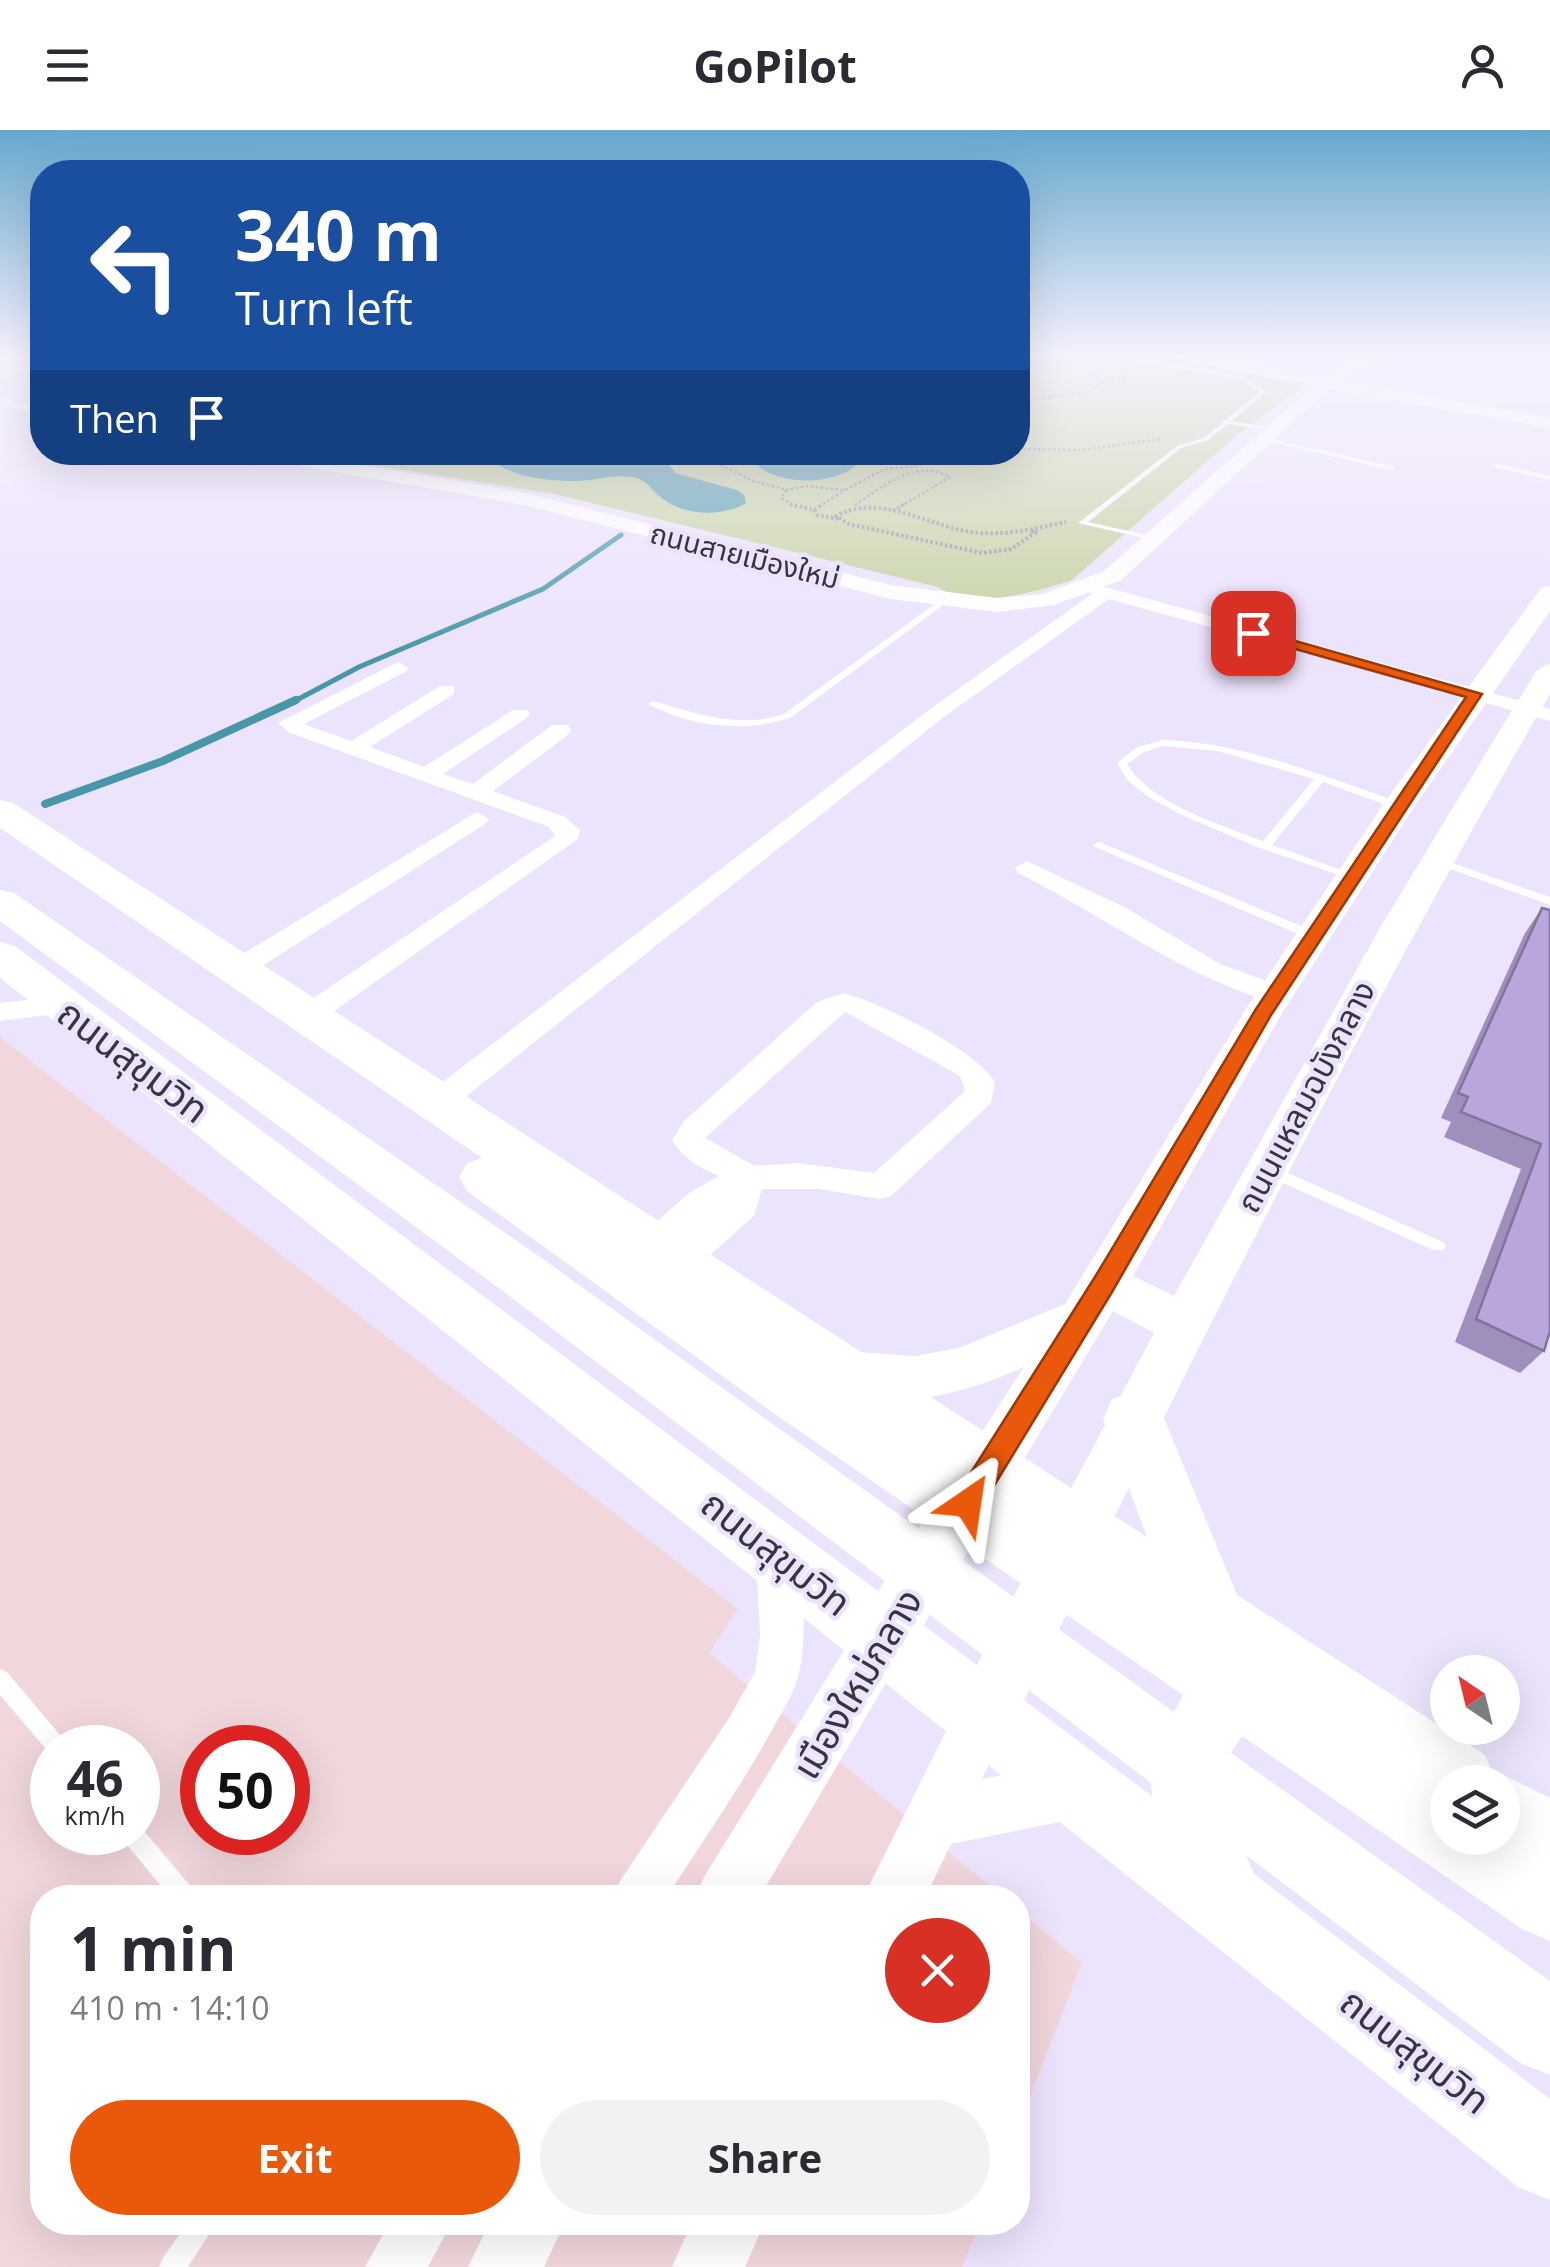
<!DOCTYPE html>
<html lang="en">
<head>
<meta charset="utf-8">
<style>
  :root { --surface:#fff; --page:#f2f2f3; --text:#2b2b33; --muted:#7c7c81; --accent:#ea580c }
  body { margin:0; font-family:"Open Sans","Noto Sans Thai",sans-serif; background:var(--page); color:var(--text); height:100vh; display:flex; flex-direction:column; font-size:38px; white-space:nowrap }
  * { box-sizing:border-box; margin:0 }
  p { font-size:32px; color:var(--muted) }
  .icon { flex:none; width:55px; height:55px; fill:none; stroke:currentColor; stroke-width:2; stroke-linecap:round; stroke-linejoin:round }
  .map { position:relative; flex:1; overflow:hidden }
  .panel { position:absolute; left:30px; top:1755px; width:1000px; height:350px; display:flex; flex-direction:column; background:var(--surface); border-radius:40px; box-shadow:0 10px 40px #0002 }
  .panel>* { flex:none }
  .guide { position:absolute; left:30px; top:30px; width:1000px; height:305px; border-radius:40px; box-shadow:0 10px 40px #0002; background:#1a4fa0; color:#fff; overflow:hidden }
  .needle { width:65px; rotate:325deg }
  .controls { position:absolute; left:1430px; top:1525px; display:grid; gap:20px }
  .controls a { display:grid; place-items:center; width:90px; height:90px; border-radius:50%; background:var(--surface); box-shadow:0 10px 40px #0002; font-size:50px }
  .speed { position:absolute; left:30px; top:1595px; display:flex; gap:20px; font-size:50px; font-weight:700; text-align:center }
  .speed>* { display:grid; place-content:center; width:130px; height:130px; border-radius:50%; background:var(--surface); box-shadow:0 10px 40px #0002; line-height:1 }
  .speed small { font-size:25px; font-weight:400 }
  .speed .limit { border:15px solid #d22; background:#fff; color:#111 }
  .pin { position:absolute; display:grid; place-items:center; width:85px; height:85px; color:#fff; margin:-42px; border-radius:20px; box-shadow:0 5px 15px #0006 }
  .me { position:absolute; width:110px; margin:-55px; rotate:32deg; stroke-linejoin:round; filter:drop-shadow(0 0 8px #0008) }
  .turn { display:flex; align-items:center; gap:35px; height:210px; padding:0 40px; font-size:45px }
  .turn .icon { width:130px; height:130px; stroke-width:2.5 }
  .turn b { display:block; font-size:70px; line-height:85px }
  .then { display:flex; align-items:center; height:95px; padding:0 40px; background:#0003; gap:20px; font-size:38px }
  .round { display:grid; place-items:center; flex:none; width:105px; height:105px; border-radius:52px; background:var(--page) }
  .overview { display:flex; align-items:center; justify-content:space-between; height:170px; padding:0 40px }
  h1 { font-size:60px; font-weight:700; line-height:75px }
  .button { display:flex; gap:20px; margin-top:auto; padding:20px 40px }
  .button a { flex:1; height:115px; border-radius:60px; background:var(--accent); color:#fff; font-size:40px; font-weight:700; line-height:115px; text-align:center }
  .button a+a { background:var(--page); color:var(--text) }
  header { display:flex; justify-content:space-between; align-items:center; height:130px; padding:0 40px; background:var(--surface); font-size:45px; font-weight:700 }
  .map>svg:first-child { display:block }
</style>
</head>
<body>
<header><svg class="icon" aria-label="menu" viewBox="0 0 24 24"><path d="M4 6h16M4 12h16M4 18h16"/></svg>GoPilot<svg class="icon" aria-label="person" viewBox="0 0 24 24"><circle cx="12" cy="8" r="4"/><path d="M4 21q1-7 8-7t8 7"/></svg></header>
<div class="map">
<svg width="1550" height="2137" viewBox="0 0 1550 2137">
  <rect width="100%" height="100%" fill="#ece3fc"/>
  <path fill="#f1d7db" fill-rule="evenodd" d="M0,907L738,1479L709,1523L1003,1767L42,1768V2092L980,2093L962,2137H0ZM52,1618H138V1702H52ZM202,1618H288V1702H202Z
    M1018,1780L1082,1833L1018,1997Z"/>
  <path fill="#c4d29e" d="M1018,224H1157L1311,251L1244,299L1072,450C1035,462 973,481 938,457L550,363L296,323L1018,322Z"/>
  <path fill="#4797a8" d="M759,322H873V323C864,328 857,336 848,341C822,355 779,354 757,335Z
    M496,323H661L675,343L737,360L744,365L746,373C724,387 684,386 663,369C651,360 648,350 632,347C613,344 595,351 576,351C550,351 514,348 493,331Z"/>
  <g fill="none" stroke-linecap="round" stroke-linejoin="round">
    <path stroke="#4797a8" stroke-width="5" d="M291,573L359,537L543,459L621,405"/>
    <path stroke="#4797a8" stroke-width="8" d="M45,674L163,631L296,570"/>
    <path stroke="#9790a3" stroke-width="2.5" stroke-dasharray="2.5 2.5" stroke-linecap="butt" d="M1100,241L1096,247L1105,252L1126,249L1127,244
      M1018,271L1085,262L1104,252
      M1018,319L1082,320L1160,309
      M694,322L754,351L787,360L806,356L845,360L885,339L948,332L976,322
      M710,332L727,322
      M786,360L781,368L796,377
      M855,375C884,356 915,328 950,347L900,377
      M819,377L845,360"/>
    <path stroke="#9790a3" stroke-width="4" stroke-dasharray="2.5 2.5" stroke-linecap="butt" d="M790,374L814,380L823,374
      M814,380L817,385L839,389
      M893,381L904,374
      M1031,401L1036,402L1011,419L982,423L849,394L836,386C882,361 933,400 980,403C1009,405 1038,398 1066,392"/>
    <path fill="#fff" fill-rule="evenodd" d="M1094,224H1110L1243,246L1266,262L1232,291L1272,298L1274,301L1228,294L1208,310L1181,318L1088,392L1156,407V411L1078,393L1177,316L1204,308L1259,262L1241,249Z
      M1262,307L1392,336L1395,338L1392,340L1260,310Z
      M1496,334L1550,346V350L1494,337Z
      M943,468L950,470L790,588C745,603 690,597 648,574L653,571C698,584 737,599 784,584Z
      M1163,610C1226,612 1286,632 1345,653C1364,660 1387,666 1403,676L1394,678L1323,652L1272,715L1358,746L1352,749L1348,748L1257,717L1182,685L1150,668L1128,651L1117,633L1137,617ZM1163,616L1218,621L1314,649L1263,711C1221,695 1151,674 1127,634L1144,622Z
      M1099,712L1318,803L1320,806L1314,810L1310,809L1095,717L1093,715Z
      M1435,727L1550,767V775L1431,732L1429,730Z
      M1270,1035L1443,1112L1446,1116L1443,1120H1433L1265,1045L1263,1041Z
      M0,1539L7,1542L65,1611L68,1618H52V1626L51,1625L0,1565Z
      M138,1694L194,1760L197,1768H171L123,1710L120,1702H138Z
      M188,2092H217L188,2137H159L163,2128Z"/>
    <path fill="#fff" fill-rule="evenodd" d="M42,228V236L0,249V241Z
      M0,268L42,277L35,281L0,276Z
      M1087,452L1550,579V591L1109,469L944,587L449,980L438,983L427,980L423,972L427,964L930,579L1092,464L1078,457Z
      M398,532L408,538L405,542L304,594L351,611L440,556H454V564L370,617L424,637L513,580H527L530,584L527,588L443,644L473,654L552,595H568L571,600L568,605L493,661L565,687L580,700L578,709L317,893H297L293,886L297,879L555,706L549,697L288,602L278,593Z
      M477,682L489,689L485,694L248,845H228L225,839L228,833Z
      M1027,731L1126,778L1220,834L1286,858L1290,864L1286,870L1276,873C1186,849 1103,785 1018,743L1015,738Z
      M843,863C880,872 976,920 995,952L991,973L891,1066L880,1069L819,1059H762L754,1086L690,1143L678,1147L666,1143L661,1133L665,1126L653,1130L641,1126L636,1116L641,1106L690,1062L719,1046C700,1037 683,1029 672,1010L684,991L817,872ZM845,882L960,946L965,961L874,1043L798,1033L755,1036L705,1008Z
      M62,866L72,868L76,875L72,882L0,891V873Z
      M777,1408L792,1414C805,1446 808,1516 797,1550C792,1567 781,1583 773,1598C741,1657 702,1712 666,1768H613L620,1751L729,1588L755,1542L760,1506L756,1428L762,1414Z
      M390,2092H452L428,2137H365Z"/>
    <path fill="#fff" fill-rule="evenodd" d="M0,224L42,230V238L0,228Z
      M1150,224H1185L1322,248L1377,224H1398L1338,251L1550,288V298L1329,259L1120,451L1054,475L997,482L891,469L525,375L249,327L240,322H284L526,363L891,455L997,468L1043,464L1104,441L1313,256Z
      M884,1479L903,1486L910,1505L903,1524L759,1768H695L704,1747L865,1486Z
      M985,1555L1005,1563L1013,1583L982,1649L1079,1630L1099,1639L1108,1659L1099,1679L1079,1688L951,1714L925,1768H863L965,1563Z
      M490,2092H565L544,2137H468Z
      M692,2092H765L745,2137H672Z"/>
    <path fill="#fff" fill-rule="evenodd" d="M1550,456V481L1414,677L1281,885L1133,1146L1174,1166L1381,796L1536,541L1550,533V564C1352,903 1180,1253 1007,1605L985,1614L963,1605L954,1583L963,1561L1154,1203L1113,1181L905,1526L884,1535L863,1526L854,1505L863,1484L1024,1237C961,1265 892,1283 824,1259L817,1243L824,1227L842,1221L915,1226L959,1218L1065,1174L1249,874L1387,669L1541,458Z"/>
    <path fill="#fff" fill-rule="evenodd" d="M0,670L13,673L1147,1407L1103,1289L1112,1269L1134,1261L1156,1269L1237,1465L1485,1625L1494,1647L1502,1644L1550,1668V1811L1522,1799L1242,1606L1231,1623L1550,1851V1945L1520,1933L1246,1725L1254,1744L1550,1969V2070L1518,2057L0,848V812L15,816L1152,1666L1151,1653L500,1159L0,791V760L14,763L540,1127L1174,1582L1183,1565L779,1287L467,1061L459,1047L467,1033L482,1028L0,698ZM1448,1652H1502V1708H1448Z"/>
  </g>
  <path fill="#a08ebd" d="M1542,778L1544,1221L1520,1243L1455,1212L1521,1039L1444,1007L1451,992L1441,988L1525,803Z"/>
  <path fill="#baa5dc" stroke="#82749a" stroke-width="2.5" d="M1542,778L1550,780V1201L1544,1221L1476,1189L1541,1014L1461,982L1468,967L1458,963Z"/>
  <linearGradient id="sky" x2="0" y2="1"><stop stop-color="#67a8ce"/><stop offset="0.43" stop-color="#f6f2fe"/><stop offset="1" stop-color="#f6f2fe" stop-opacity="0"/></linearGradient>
  <rect width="1550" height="524" fill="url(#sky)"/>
  <path fill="#ea580c" stroke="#983908" stroke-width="2.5" d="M1253,499L1482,564L1271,885L1112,1162L978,1382L968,1386L958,1382L954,1373L958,1363L1095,1147L1256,879L1466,567L1249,506L1247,503Z"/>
  <g text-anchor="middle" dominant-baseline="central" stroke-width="9" stroke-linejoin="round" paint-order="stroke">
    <g font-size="28" fill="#37333f" stroke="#ece3fc">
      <text transform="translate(745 425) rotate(14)">ถนนสายเมืองใหม่</text>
    </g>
    <g font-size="32" fill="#37333f" stroke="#ece3fc">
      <text transform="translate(1305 966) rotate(-62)">ถนนแหลมฉบังกลาง</text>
    </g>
    <g font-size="38" fill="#37333f" stroke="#ece3fc">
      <text transform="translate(134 930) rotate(37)">ถนนสุขุมวิท</text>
      <text transform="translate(777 1422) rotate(38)">ถนนสุขุมวิท</text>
      <text transform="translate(856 1553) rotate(-59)">เมืองใหม่กลาง</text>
      <text transform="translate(1416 1920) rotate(38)">ถนนสุขุมวิท</text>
    </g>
  </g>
</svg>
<div class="controls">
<a><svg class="needle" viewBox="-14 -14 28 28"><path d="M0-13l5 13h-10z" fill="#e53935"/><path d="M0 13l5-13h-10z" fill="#7c7c81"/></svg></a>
<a><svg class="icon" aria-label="layers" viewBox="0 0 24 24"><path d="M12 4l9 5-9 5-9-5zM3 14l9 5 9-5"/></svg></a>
</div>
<div class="speed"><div>46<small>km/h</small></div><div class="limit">50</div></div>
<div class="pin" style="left:1253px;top:503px;background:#d93025"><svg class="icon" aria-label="arrive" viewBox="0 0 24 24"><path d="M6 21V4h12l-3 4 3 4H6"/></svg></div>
<svg class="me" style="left:968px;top:1373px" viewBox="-20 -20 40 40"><path d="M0-17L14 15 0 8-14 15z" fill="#ea580c" stroke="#fff" stroke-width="4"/></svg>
<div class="guide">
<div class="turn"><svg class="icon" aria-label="left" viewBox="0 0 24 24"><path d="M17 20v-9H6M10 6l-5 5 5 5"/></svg><div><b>340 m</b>Turn left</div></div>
<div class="then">Then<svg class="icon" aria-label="arrive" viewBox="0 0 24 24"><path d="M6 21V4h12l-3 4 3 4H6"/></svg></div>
</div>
<section class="panel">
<div class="overview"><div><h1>1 min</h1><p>410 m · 14:10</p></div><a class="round" style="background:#d93025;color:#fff"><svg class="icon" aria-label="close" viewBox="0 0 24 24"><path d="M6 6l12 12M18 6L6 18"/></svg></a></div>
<div class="button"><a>Exit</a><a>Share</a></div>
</section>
</div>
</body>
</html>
